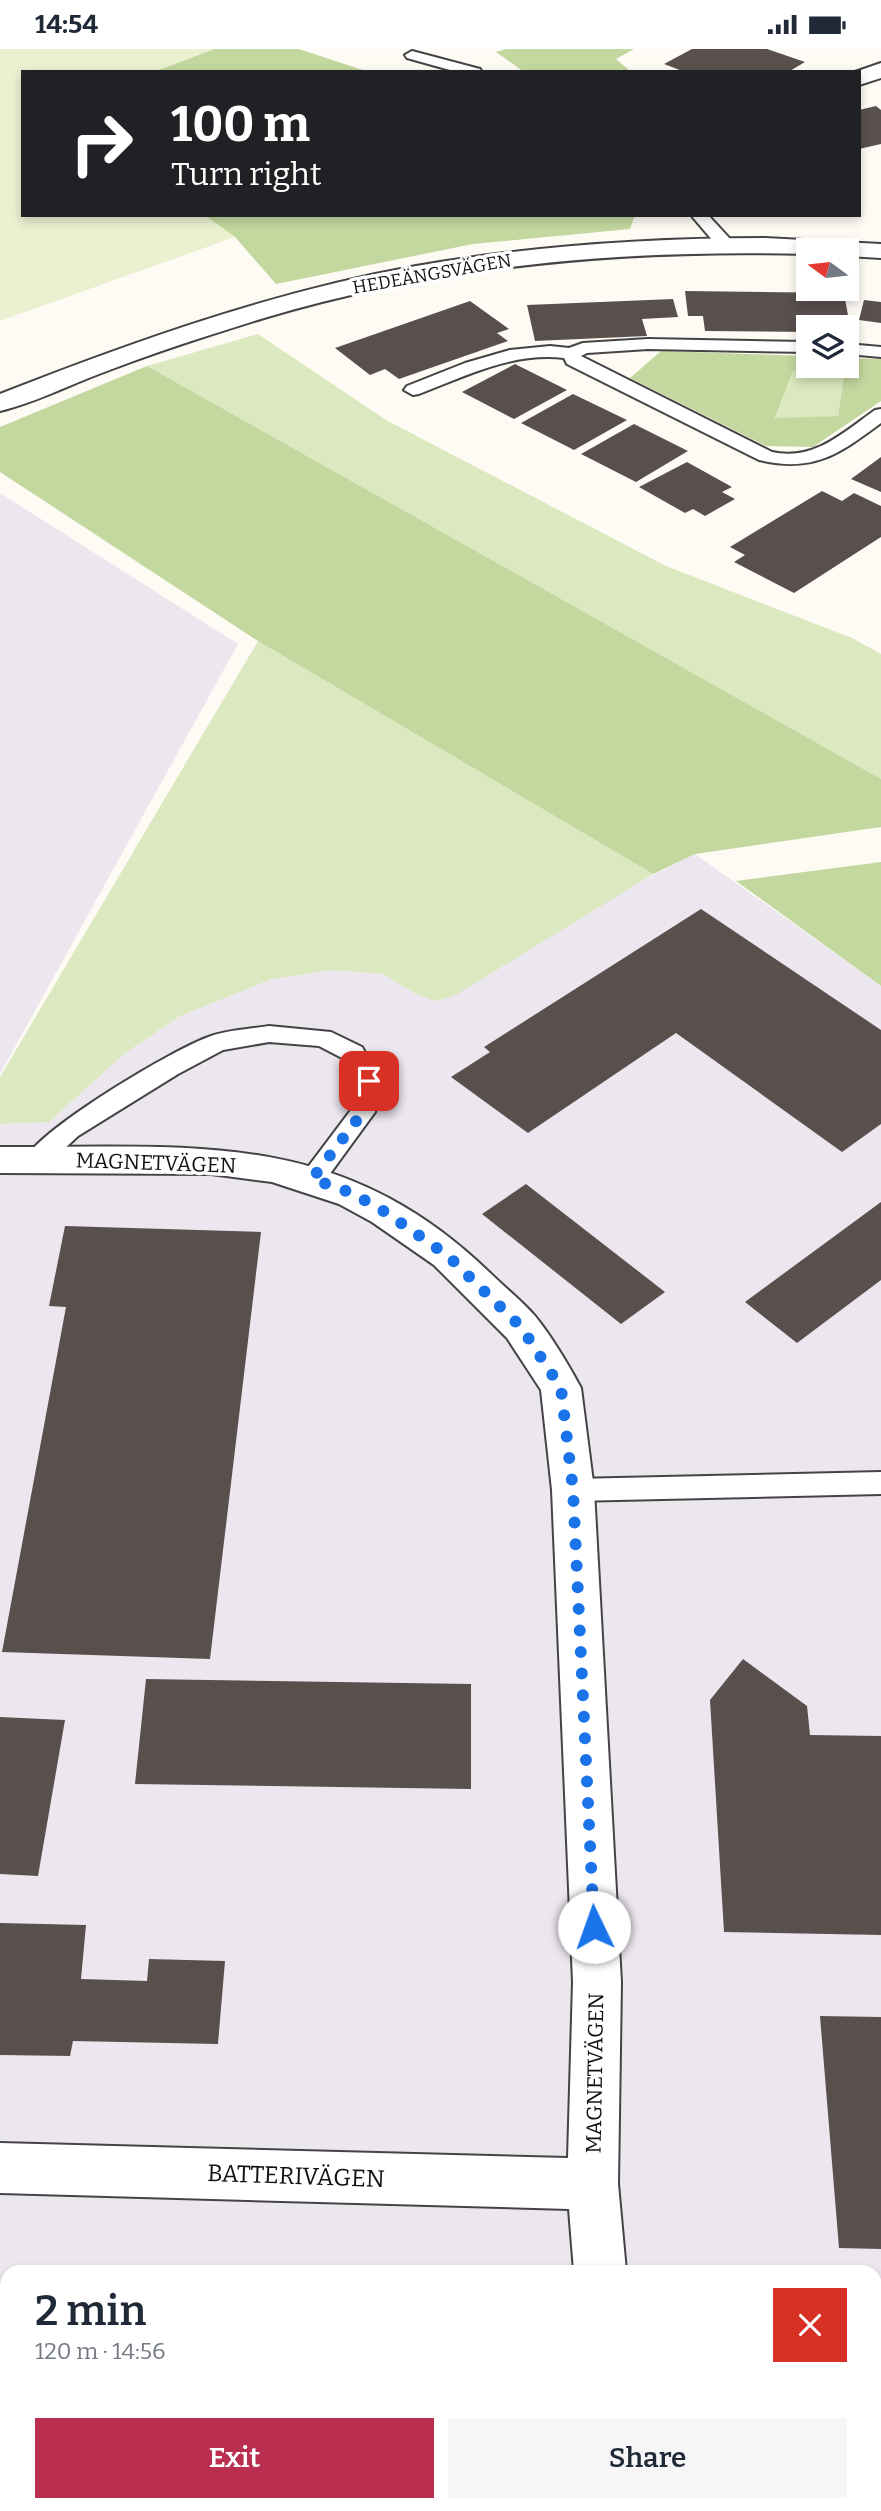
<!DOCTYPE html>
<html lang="en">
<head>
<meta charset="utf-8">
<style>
  :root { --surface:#fff; --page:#f6f6f7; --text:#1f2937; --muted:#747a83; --accent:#ba2f4f }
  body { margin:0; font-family:Bitter,serif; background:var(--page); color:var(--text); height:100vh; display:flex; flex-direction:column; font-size:26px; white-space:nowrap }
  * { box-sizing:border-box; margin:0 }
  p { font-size:23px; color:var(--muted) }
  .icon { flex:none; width:38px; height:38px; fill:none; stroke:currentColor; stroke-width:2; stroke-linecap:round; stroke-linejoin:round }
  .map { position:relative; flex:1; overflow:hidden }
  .side { position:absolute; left:0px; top:2216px; width:882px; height:247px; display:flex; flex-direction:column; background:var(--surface); border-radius:21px 21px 0 0; box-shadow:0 4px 10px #0003 }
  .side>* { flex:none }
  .top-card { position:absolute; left:21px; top:21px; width:840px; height:147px; border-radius:0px; box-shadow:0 4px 10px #0003; background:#202124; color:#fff; overflow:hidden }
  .needle { width:46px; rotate:285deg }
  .controls { position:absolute; left:796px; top:189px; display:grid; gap:14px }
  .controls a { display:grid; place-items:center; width:63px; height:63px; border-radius:0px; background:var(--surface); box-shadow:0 4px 10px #0003; font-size:35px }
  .pin { position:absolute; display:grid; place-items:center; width:60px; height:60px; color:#fff; margin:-30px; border-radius:14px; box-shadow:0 4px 10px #0006 }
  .me { position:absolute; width:77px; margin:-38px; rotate:357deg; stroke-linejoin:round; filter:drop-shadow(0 0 5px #0008) }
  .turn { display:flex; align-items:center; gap:24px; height:147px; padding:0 35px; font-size:32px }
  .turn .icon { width:91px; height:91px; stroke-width:2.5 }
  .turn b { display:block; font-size:49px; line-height:60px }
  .round { display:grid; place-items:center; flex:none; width:74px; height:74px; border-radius:0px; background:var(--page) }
  .head { display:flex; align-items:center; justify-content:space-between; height:119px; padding:0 35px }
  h1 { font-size:42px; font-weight:600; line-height:52px }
  .button { display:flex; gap:14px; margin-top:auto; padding:14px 35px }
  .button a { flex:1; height:80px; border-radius:0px; background:var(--accent); color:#fff; font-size:28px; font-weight:600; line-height:80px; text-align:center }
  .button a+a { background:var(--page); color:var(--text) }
  .status { display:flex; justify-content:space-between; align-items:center; height:49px; padding:0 35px; background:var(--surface); direction:ltr }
  .status svg { height:19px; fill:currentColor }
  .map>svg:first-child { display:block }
</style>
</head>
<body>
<div class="status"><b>14:54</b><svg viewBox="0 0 49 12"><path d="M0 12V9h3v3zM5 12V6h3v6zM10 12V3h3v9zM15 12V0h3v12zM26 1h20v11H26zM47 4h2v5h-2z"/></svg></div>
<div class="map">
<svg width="881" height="2462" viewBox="0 0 881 2462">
  <rect width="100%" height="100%" fill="#fefbf5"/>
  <path fill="#ece6ee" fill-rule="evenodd" d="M0,444L238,595L0,1025Z
    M695,805L881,937V2462H0V1075L49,1073L124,1005L180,967L272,930L332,921L384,925L416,945ZM7,2222H875V2455H7Z"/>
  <path fill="#dce8bf" d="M258,285L386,371L666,517L852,589L881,605V730L147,317Z
    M793,322L844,326L838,367L775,370Z
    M258,592L653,825L454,947L436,952L416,945L383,925L332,921L272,930L180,967L124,1005L49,1073L0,1075V1028Z"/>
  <path fill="#c3d89f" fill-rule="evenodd" d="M214,0H299L369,23H153Z
    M506,0H634L616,10L631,23H524L496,3Z
    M204,166H635L630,180L473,195L276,235L235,188Z
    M661,302L808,307V317H847V309L881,310V352L813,398L766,397L630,329ZM793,322L844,326L838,367L775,369Z
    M147,317L881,730V778L695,805L653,825L258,592L0,423V378Z
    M881,813V937L736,832Z"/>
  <path fill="#ebf0d1" d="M0,0H214L153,23H23V166H204L235,188L0,272Z"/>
  <path fill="#59504e" d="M692,0H767L805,13L788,23H685L664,15Z
    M876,57L881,61V95L859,100V61Z
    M685,242L844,244L849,272H832L833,278H808V283L705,282L703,267H688Z
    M673,250L678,268L642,270L647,287L535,292L527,256Z
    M864,251L881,253V274L859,271Z
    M470,252L509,280L497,284L508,292L399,330L385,320L370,326L335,299Z
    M515,315L567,341L514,370L462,343Z
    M573,345L627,371L574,401L521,374Z
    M634,375L688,402L636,433L581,405Z
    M881,408V443L851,430Z
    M687,413L732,438L722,443L735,450L705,467L693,460L685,464L639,438Z
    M822,442L842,452L854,444L881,457V488L794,544L734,513L745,506L730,498Z
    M701,860L881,981V1075L842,1103L676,984L528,1084L451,1028L490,1003L484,998Z
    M526,1135L665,1243L621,1275L482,1165Z
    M881,1153V1231L797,1294L745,1253Z
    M65,1177L261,1183L210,1610L2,1603L66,1258L49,1257Z
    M743,1610L807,1657L810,1686L881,1687V1886L724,1883L710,1651Z
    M146,1630L471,1635V1740L135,1735Z
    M0,1668L65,1671L38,1827L0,1825Z
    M0,1874L86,1876L81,1930L147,1932L149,1910L225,1912L218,1995L73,1992L70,2007L0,2006Z
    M820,1967L881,1968V2200L839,2199Z"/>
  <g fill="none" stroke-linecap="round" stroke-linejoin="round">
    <g stroke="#444" stroke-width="4">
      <path id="lane" d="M412,2L480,20L482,23H457L407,9L405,6Z
        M691,166H708L731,191L733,195L731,199H719Z
        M648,290L808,293V303L648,300L587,304L581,307L772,403C814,412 843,384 875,361L881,360V374C839,405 814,424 759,411L567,315L564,309C512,303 466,327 419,345L413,346L404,341L407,337L465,314L510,301L550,297L569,299L583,294Z
        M847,295L881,298V308L847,305Z
        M269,977L331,983L362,998L381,1032L375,1063L321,1137L312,1139L303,1137L299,1130L351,1061L357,1032L344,1010L319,997L269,993L223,1001L178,1025L78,1087L46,1117L37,1120L28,1117L24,1111C43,1078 173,1000 211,987C229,981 250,980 269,977Z
        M881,1423V1445L573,1452L563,1449L559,1441L563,1433L573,1430Z
        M875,2256H881V2292H875Z"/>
    </g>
    <g stroke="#444" stroke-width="4">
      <path id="street" d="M881,14V29L859,36V23H855Z
        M765,189L881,195V209L847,207V201H808V205C625,200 441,216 264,269C209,286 153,304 99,325C67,337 34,354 0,362V345C135,292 273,243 416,217C531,197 648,189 765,189Z
        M0,1098C192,1099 338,1078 489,1223C504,1238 521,1251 535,1267C552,1288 568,1315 581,1339L594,1441L621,1933L618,2135L626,2222H574L569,2160L0,2144V2094L568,2109L573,1933L552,1441L541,1341L507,1289L434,1216L372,1173L339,1155L272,1133L211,1125L0,1124Z
        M582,2455H638V2462H582Z"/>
    </g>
    <use href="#lane" fill="#fff" fill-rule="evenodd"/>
    <use href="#street" fill="#fff" fill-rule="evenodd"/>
  </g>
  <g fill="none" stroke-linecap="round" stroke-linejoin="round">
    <path stroke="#1a73e8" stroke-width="12" stroke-dasharray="0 21.6" d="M369,1032L363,1063L312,1130L352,1144L385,1163L447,1206L521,1278L561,1339L573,1441L594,1878"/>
  </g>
  <g text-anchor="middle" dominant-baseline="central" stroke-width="7" stroke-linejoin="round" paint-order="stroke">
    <g font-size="18" fill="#111" stroke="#fff">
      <text transform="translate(432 225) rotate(-10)">HEDEÄNGSVÄGEN</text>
    </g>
    <g font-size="21" fill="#111" stroke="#fff">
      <text transform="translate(156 1114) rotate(2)">MAGNETVÄGEN</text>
      <text transform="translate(595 2024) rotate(-89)">MAGNETVÄGEN</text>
    </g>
    <g font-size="24" fill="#111" stroke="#fff">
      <text transform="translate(296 2127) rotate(2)">BATTERIVÄGEN</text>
    </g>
  </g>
</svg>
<div class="controls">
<a><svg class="needle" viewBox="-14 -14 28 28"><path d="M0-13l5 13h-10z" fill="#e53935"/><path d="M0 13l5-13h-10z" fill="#747a83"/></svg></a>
<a><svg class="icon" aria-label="layers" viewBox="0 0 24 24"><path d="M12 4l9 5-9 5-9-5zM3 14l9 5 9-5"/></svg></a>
</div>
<div class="pin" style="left:369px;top:1032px;background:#d93025"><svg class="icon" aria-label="arrive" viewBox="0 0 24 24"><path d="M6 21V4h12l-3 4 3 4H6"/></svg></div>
<svg class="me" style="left:594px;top:1878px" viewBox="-20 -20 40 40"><circle r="19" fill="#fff"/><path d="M0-13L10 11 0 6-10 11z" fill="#1a73e8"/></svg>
<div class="top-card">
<div class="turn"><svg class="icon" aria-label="right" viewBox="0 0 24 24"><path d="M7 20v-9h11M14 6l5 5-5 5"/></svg><div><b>100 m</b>Turn right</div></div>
</div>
<section class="side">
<div class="head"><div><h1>2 min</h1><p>120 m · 14:56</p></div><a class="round" style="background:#d93025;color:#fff"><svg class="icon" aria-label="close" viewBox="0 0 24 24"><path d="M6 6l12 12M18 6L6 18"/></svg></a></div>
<div class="button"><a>Exit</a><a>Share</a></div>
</section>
</div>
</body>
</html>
